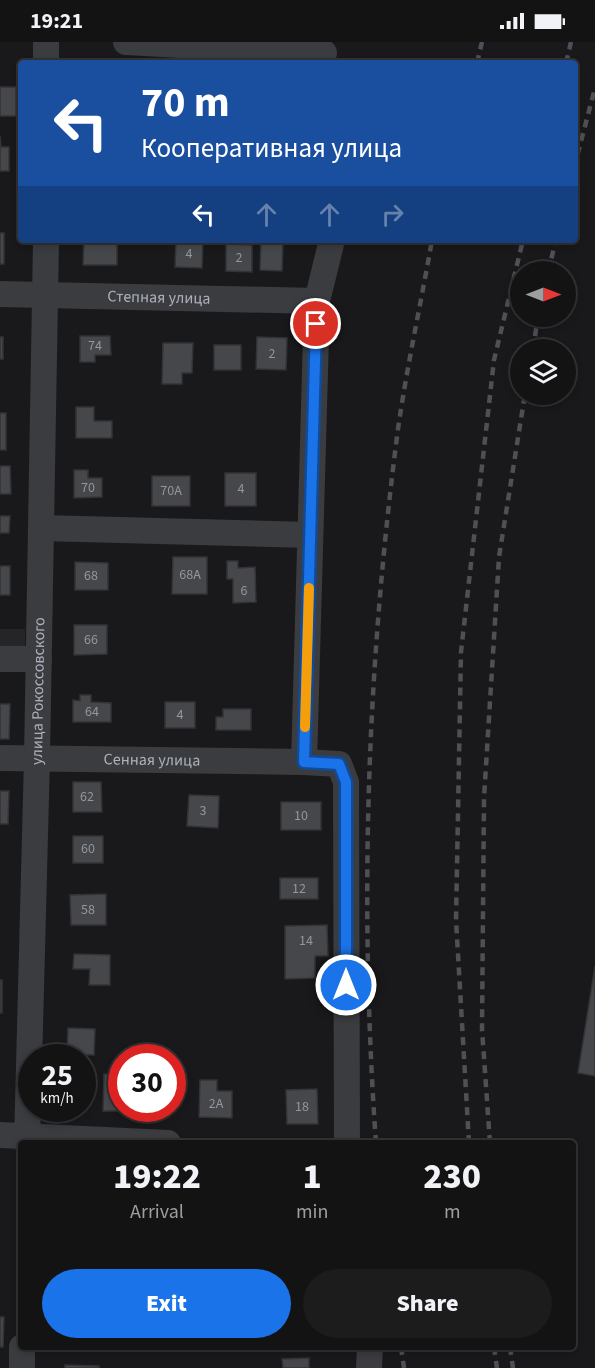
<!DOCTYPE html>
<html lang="en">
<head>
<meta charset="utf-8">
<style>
  :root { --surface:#131314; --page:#1c1c1d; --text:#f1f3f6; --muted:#9d9ea0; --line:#323234; --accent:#1a73e8 }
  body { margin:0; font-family:"Source Sans 3",sans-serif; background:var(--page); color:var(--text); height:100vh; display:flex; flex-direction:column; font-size:22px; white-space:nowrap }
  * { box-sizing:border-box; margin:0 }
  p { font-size:20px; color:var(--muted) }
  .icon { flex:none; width:33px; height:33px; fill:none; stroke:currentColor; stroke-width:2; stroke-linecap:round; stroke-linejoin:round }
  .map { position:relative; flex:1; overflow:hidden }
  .sheet { position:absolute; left:18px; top:1098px; width:558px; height:210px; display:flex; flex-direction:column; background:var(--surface); border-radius:6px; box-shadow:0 3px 9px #0003,0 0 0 2px var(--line) }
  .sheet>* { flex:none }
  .hud { position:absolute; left:18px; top:18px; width:560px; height:183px; border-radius:6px; box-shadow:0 3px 9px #0003,0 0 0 2px var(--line); background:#1a4fa0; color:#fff; overflow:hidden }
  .needle { width:39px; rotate:90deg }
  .controls { position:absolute; left:510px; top:219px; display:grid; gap:12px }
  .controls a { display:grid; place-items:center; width:66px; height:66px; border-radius:50%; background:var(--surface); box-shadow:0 3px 9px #0003,0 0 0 2px var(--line); font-size:30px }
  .speed { position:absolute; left:18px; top:1002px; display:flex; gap:12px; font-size:30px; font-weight:700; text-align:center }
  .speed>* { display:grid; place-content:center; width:78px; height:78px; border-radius:50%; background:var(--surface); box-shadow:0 3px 9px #0003,0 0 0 2px var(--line); line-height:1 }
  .speed small { font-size:15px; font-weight:400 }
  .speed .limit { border:9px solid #d22; background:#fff; color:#111 }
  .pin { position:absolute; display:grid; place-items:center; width:51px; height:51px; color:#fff; margin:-26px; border:3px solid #fff; border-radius:50%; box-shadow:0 2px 6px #0007 }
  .me { position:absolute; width:66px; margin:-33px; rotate:0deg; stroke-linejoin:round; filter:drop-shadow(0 0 4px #0008) }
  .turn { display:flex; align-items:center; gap:21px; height:126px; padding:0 24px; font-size:27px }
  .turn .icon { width:78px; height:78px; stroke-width:2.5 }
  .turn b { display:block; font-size:42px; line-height:51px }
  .lanes { display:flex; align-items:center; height:57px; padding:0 24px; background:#0003; justify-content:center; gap:30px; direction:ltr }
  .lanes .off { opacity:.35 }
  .eta { display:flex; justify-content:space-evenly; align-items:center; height:102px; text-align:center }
  .eta b { font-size:36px; font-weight:800; line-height:42px }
  .button { display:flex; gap:12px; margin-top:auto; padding:12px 24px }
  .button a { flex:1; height:69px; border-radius:36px; background:var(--accent); color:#fff; font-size:24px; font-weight:800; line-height:69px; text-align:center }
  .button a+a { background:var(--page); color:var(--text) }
  .status { display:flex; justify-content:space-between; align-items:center; height:42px; padding:0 30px; background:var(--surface); direction:ltr }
  .status svg { height:16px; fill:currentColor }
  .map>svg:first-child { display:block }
</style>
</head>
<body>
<div class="status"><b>19:21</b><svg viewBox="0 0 49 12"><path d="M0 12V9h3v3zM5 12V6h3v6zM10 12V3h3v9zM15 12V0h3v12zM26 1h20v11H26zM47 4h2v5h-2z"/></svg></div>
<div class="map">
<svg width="595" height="1326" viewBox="0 0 595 1326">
  <rect width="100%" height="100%" fill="#19191b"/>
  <path fill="#252528" d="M0,587H25V608H0Z"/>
  <path fill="#46474b" stroke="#333337" stroke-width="1.5" d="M0,45H16V74H0Z
    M0,94L1,105H9V129H0Z
    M0,191H4V222H0Z
    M84,198H117V223H83Z
    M176,198H203L202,226L175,225Z
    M261,198H283L282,229L260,228Z
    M226,202L252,203V230L226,229Z
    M80,294H110L111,313H95V320H80Z
    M0,295H3V317H0Z
    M257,295L287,296L286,328L256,327Z
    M163,301H193L192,331H182V342H162Z
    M214,303H241V328H214Z
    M76,365H94V379H112V396H76Z
    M0,371H6V408H0Z
    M0,424H10L11,452H0Z
    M74,428H88V436H102V455L74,456Z
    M225,431H256V464H225Z
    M152,434H190V464H152Z
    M0,474H10L9,491H0Z
    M173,515H207V552H172Z
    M227,519H238V526L255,525L256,560L233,561V537H227Z
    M75,520L108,521V548H75Z
    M0,524H10V553H0Z
    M74,583H107V612L74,613Z
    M80,653H91V660L111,661V680H73V658L80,659Z
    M165,660H195V686H165Z
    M0,662H10L9,697H0Z
    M223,667H251V688H216V675H223Z
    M73,740H101L102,770H73Z
    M0,749H9L8,782H0Z
    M189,753L219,754L218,786L187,784Z
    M281,760H321V788H281Z
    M73,794H103V821H73Z
    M280,836H318V857H280Z
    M106,852V883H71L70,853Z
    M327,883L328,914H315V936L285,937V884Z
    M74,912L110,913V943H89L90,927H73Z
    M595,924V1034L578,1031Z
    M0,938H2V971H0Z
    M68,986L95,987L94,1013L67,1012Z
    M104,1032L122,1033V1066H139V1069H103Z
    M200,1038H217V1049H232V1076L199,1075Z
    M317,1047L318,1082H287L286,1048Z
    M0,1275H4L3,1305H0Z
    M309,1316V1326H283L282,1317Z
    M65,1323L99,1324V1326H65Z"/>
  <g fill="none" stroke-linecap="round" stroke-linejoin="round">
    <g stroke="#3a3c40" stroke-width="26">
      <path d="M126,0L324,11"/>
      <path d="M46,21V0"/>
      <path d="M332,198L317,259L304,720L339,722L346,740L347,1101"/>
      <path id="s1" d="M0,252L317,259"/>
      <path d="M41,486L310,493"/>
      <path d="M0,617H39"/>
      <path id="s2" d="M0,716L304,720"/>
      <path d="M0,1093L168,1101"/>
      <path id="s3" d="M27,1101L37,716L46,198"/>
      <path d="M22,1326V1305"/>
      <path d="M369,1326L370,1305"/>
    </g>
    <path stroke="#4e5055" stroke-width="4.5" stroke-dasharray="8 6" stroke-linecap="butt" d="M477,21L482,0
      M566,21L571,0
      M574,126L595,46
      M548,230L556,198
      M533,308L538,274
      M376,1101C359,862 367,624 398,387C407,324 421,261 432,198
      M469,1101L456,878L461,610L494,318L523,198
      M490,1101L482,987L484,756L499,515L525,352
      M401,1305L404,1326
      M494,1305L497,1326
      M510,1305L513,1326"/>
  </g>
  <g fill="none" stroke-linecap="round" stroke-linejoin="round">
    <g stroke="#114b97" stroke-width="15">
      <path id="route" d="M316,282L304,720L339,722L346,740V943"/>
    </g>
    <use href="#route" stroke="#1a73e8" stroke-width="10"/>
    <path stroke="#f59e0b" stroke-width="10" d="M305,685L309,546"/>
  </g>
  <g text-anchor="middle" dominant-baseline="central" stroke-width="6" stroke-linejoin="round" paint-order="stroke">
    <g font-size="14" fill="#92969e">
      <text x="189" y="212">4</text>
      <text x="239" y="216">2</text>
      <text x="95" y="304">74</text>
      <text x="272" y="312">2</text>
      <text x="88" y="446">70</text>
      <text x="241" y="447">4</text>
      <text x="171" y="449">70А</text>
      <text x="190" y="533">68А</text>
      <text x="91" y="534">68</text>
      <text x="244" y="549">6</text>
      <text x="91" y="598">66</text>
      <text x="92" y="670">64</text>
      <text x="180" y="673">4</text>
      <text x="87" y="755">62</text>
      <text x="203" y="769">3</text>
      <text x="301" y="774">10</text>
      <text x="88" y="807">60</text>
      <text x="299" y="847">12</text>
      <text x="88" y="868">58</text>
      <text x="306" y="899">14</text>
      <text x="216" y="1062">2А</text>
      <text x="302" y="1065">18</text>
    </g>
    <g font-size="16" fill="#acb1ba" stroke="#141416">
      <text stroke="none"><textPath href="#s1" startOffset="159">Степная улица</textPath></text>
      <text stroke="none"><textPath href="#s3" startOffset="452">улица Рокоссовского</textPath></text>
      <text stroke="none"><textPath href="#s2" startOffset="152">Сенная улица</textPath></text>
    </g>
  </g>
</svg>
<div class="controls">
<a><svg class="needle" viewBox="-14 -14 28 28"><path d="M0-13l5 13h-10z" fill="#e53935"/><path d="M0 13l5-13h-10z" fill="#9d9ea0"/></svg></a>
<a><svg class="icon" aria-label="layers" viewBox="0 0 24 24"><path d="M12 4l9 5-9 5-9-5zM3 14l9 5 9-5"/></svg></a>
</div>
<div class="speed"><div>25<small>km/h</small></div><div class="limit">30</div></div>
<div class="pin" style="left:316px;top:282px;background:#d93025"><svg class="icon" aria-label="arrive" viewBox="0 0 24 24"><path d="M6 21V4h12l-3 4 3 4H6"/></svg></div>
<svg class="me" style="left:346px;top:943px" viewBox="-20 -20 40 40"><circle r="17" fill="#1a73e8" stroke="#fff" stroke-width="3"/><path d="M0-11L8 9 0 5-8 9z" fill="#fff"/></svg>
<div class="hud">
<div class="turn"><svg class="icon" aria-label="left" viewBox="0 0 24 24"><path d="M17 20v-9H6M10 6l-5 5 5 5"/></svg><div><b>70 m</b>Кооперативная улица</div></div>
<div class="lanes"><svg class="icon" aria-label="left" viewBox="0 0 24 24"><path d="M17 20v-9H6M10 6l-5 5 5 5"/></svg><svg class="icon off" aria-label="ahead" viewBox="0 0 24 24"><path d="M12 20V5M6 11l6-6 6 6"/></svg><svg class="icon off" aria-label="ahead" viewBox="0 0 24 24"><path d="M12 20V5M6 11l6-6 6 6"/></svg><svg class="icon off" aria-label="right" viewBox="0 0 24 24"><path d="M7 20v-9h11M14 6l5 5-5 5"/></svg></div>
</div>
<section class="sheet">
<div class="eta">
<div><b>19:22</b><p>Arrival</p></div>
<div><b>1</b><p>min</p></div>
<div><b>230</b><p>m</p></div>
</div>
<div class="button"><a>Exit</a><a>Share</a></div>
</section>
</div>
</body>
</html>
